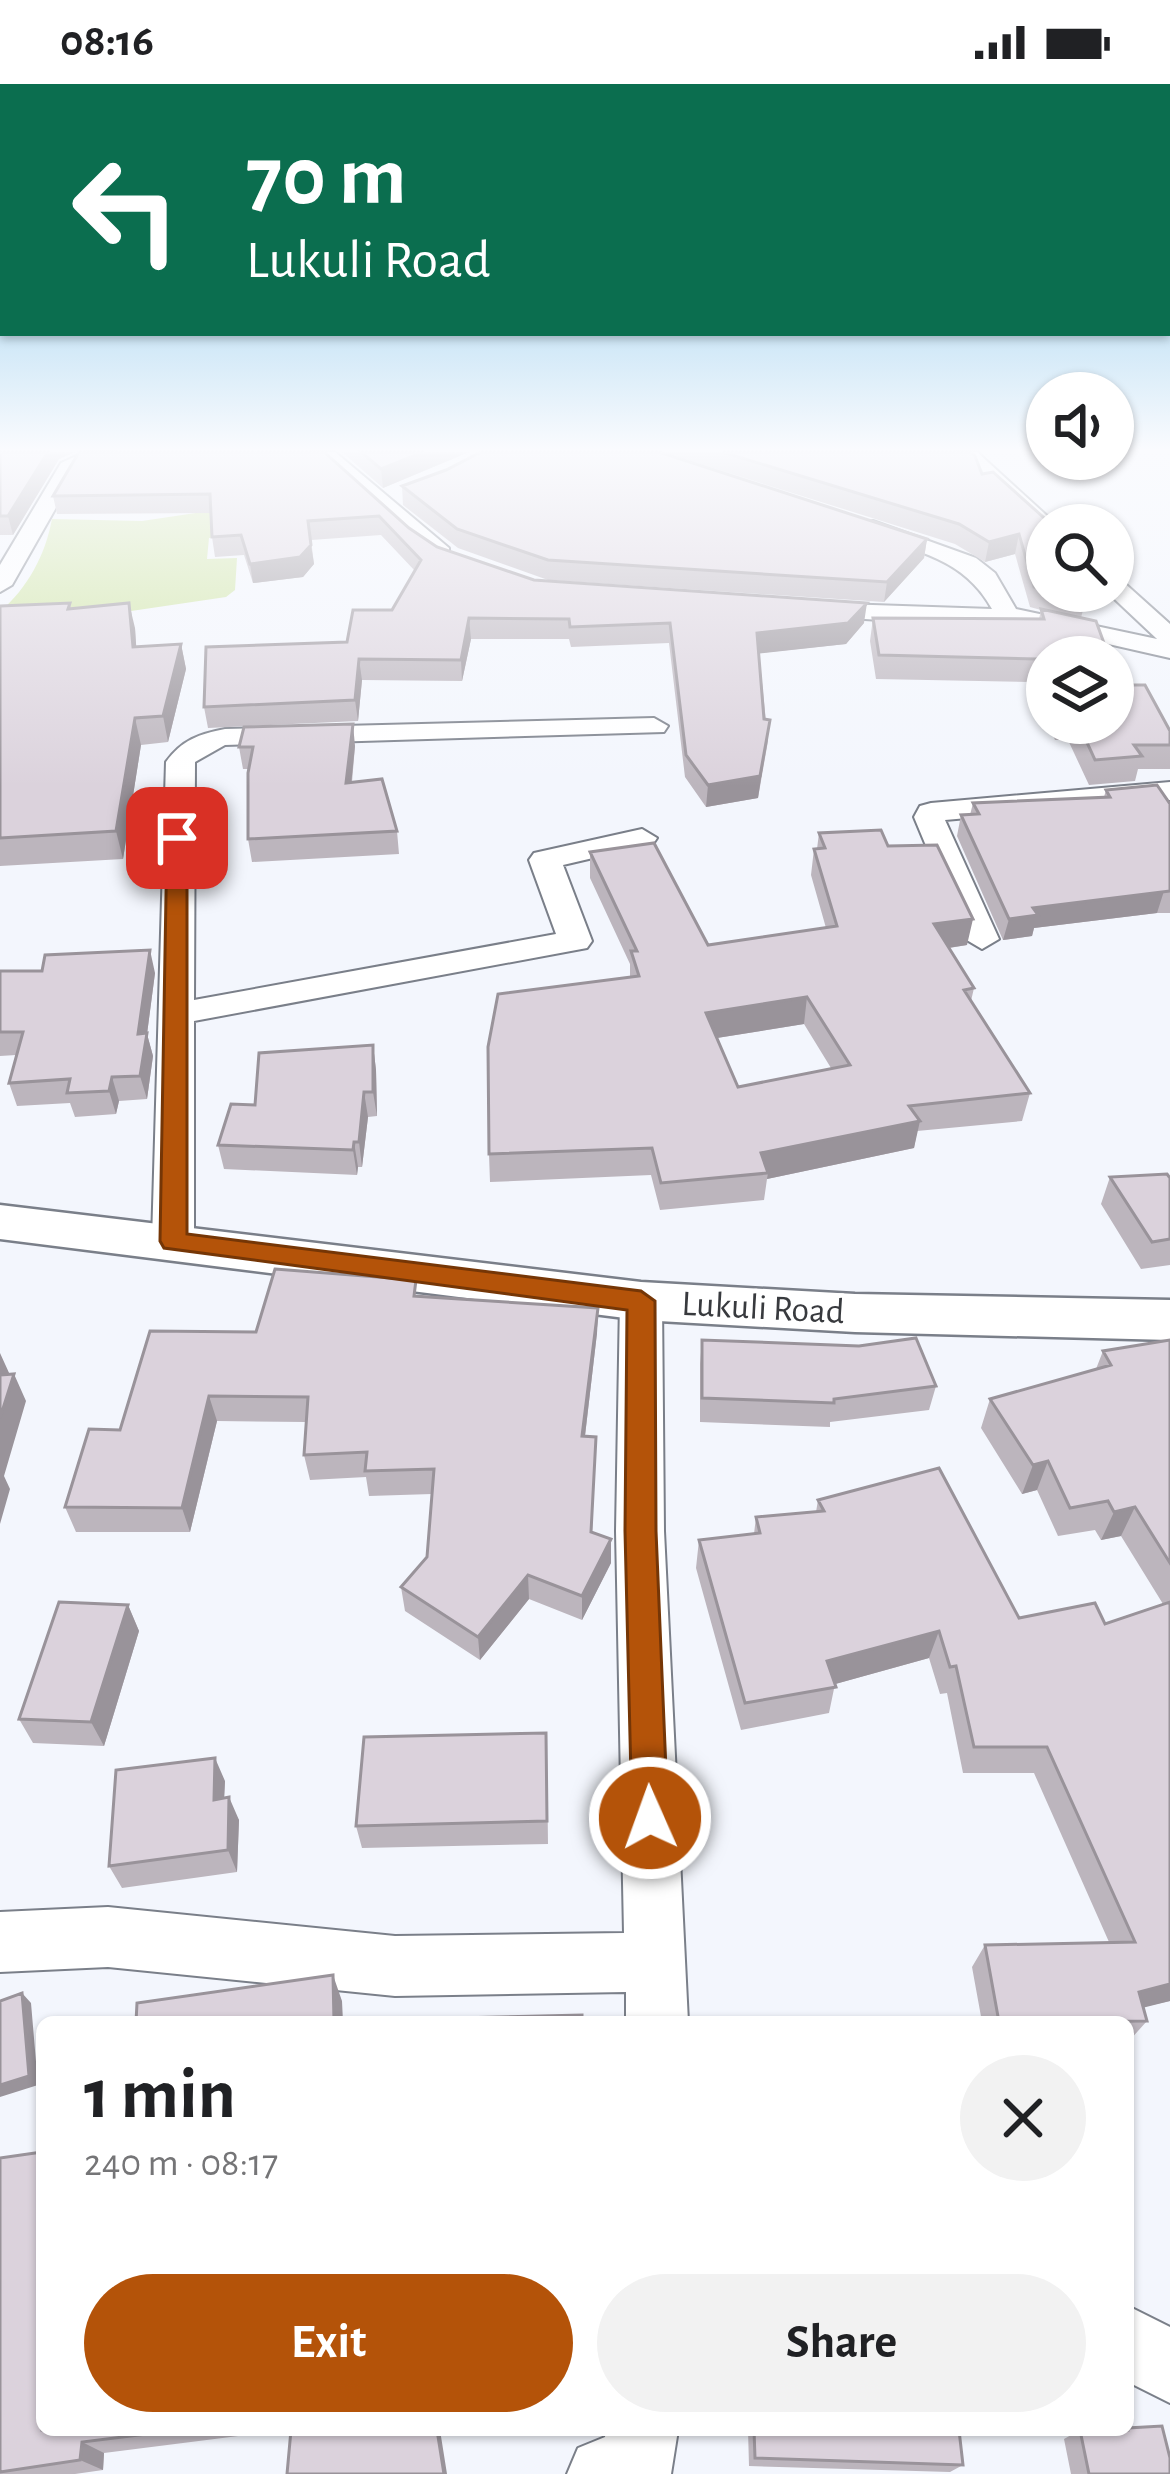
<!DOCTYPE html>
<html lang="en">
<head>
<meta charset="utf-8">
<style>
  :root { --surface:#fff; --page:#f2f2f2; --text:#202124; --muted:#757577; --accent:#b45309 }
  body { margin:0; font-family:"Alegreya Sans",sans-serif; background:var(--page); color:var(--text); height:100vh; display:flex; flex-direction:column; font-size:45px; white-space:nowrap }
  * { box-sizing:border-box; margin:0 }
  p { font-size:39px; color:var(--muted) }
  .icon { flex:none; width:66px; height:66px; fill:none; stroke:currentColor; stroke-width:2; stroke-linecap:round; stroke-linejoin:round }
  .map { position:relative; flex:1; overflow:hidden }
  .drawer { position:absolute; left:36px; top:1932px; width:1098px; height:420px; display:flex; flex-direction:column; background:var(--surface); border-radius:18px; box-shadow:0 3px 9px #0004 }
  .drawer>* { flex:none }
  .guide { position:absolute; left:0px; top:0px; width:1170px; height:252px; box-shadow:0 3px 9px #0004; background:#0b6e4f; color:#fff; overflow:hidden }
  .buttons { position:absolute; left:1026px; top:288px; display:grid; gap:24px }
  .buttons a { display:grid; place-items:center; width:108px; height:108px; border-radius:50%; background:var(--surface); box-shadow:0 3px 9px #0004; font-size:60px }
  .pin { position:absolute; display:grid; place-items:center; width:102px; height:102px; color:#fff; margin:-51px; border-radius:24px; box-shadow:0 6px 18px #0006 }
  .me { position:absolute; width:132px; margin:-66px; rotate:358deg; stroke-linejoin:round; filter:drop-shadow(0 0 9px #0008) }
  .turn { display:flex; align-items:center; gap:42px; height:252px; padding:0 48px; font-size:54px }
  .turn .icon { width:156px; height:156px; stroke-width:2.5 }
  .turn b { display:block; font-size:84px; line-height:102px }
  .round { display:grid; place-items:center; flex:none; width:126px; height:126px; border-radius:63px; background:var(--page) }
  .summary { display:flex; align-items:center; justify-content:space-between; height:204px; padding:0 48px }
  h1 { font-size:72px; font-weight:700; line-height:90px }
  .action { display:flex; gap:24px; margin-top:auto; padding:24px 48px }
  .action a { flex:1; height:138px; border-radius:72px; background:var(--accent); color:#fff; font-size:48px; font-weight:700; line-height:138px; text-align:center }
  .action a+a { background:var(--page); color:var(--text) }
  .status { display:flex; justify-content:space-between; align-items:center; height:84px; padding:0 60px; background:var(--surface); direction:ltr }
  .status svg { height:33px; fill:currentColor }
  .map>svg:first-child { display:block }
</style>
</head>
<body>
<div class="status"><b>08:16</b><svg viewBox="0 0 49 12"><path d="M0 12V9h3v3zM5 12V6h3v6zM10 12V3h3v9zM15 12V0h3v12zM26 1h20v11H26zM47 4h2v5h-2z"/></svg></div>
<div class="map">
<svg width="1170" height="2390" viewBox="0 0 1170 2390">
  <rect width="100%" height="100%" fill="#f3f6fd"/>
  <path fill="#cce39d" d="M249,421L241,452L209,454L207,475L237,474L235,506L226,513L77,535L0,528C28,503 45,472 52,435L142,437Z"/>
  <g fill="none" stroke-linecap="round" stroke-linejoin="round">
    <g stroke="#7a7f89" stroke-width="4">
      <path id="minor" d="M85,368H117L79,383L12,501L0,508V481L61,379Z
        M313,368H335L449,464V474H433Z
        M955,368H977L1057,441H1047V450L1039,448Z
        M873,437L976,474L995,489L1016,525L1157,555L1106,507H1113V494L1121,496L1170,540V574L1007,537L971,542L804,531V521L813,519L992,525C964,474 917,468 865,449V439Z
        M654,634L668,642L664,648L225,661L195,678L194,916L556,850L529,776L534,769L642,745L657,754L653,760L563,781L592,857L587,864L194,937V1157L187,1167L173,1172L159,1167L152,1157L166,678C182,656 199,650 225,645Z
        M1170,698V716L945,736L999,855L982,865L965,855L914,733L920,722L931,719Z
        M641,1201L656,1206L662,1217L664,1447L688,1938H626V1908L395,1912L108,1883L0,1888V1828L108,1823L395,1852L624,1849L616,1447L620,1217L626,1206Z
        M1128,2222L1170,2243V2319L1128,2298Z
        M606,2346H678L671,2390H567L578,2364L605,2353Z"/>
    </g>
    <g stroke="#7a7f89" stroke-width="5">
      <path id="tertiary" d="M0,1121L641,1198L855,1210L1170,1216V1256L855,1248L641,1236L0,1155Z"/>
    </g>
    <use href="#minor" fill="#fff" fill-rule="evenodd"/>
    <use href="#tertiary" fill="#fff" fill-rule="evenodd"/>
  </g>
  <path fill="#bcb5bd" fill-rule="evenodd" d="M0,368H75L59,375L13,451H0Z
    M324,368L409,444L437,463L534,496L864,539L846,560L759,569L768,657L758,714L706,723L685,693L669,559L571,563L569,555H471L462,597L362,596L358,637L208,644L204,623L347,558L392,526L415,487L381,451L311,456L314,480L303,493L253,499L244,471L215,473L212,453L211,429L57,430L53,412Z
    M342,368H469L383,404Z
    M662,368H971L982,390L1047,441V507H1113L1112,518L1084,522L1081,534L1047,573V636L1031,598L876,595L870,557L873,534L1039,535L1041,526L1030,523L1015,470L985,478L955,460Z
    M446,386L927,455L924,474L884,518L548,496L458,464L403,421L402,402Z
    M70,519L71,524L135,544L136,563L181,560L186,585L168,658L141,661L123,775L0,782V522Z
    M1117,594L1170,647V685H1138L1135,697L1089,701L1068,656H1055L1048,639H1113Z
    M355,662L352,698L397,747L399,770L252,778L248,755V685H243L239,663Z
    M1106,706L1170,720V829H1157L1034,844L1032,852L1003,856L957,752L961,731H970L973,719L1104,713Z
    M819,749L888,762L967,861L949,864L974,904L971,917L1030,1009L1022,1037L917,1047L914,1064L767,1095L764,1116L660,1126L651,1091L490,1098L489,1070L630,893V880L590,794V768L708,861L826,844L811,791L814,765H817ZM804,940L831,984L738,1003L717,954Z
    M0,887L155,889L147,950L153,972L147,1015L119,1017L116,1030L75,1033L70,1019L17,1022L9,999L16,971L0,972Z
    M373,961L376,986L377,1032L368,1033L362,1083H358L357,1091L224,1085L218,1061L255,1021Z
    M1110,1093L1170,1094V1181L1141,1185L1101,1120Z
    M418,1212L598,1224L597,1249L585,1352L596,1353L592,1448L611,1455V1479L582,1536L529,1515L480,1576L405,1527L401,1503L427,1473L432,1410L369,1412L366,1393L310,1396L304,1371L306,1338L217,1337L190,1448H76L65,1423L120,1346L256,1248Z
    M702,1256L936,1302L929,1326L830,1338V1343L700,1338V1280Z
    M1170,1256V1917L1143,1923L1147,1937L1129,1957L1128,1938H982L972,1883L985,1861L1109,1858L1034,1689H963L947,1609L940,1610L929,1574L835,1600L829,1629L741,1646L696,1484L699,1456L754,1450L756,1433L816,1428L818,1416L1019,1534L1105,1540L1163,1520L1121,1452L1101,1456L1095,1446L1058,1452L1037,1406L1022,1410L981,1344L990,1315L1096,1285L1103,1267Z
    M128,1521L139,1547L104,1662L33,1659L19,1635Z
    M547,1673L548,1760L362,1764L356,1742Z
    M225,1697L224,1714L239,1736L237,1788L122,1804L109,1782Z
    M0,2074L42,2346H262V2349L104,2369L103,2386L75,2390H0Z
    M748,2346H959L963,2381L950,2388L749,2382Z
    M1080,2346L1170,2390H1071L1064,2355Z"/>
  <path fill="#99939a" d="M48,368H75L59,375L13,451L8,432Z
    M424,368H469L383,404L381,385Z
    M1019,450L1015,470L985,478L989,458Z
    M927,455L924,474L884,518L887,498Z
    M311,461L314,480L303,493L253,499L250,480Z
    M1117,498L1112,518L1084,522L1085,514L1080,507H1113V499Z
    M129,519L135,544L138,589L133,563Z
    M867,519L864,539L846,560L755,570L757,549Z
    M469,534L471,555L462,597L461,576Z
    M181,560L186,585L168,658L163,632Z
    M359,575L362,596L358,637L355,616Z
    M135,634L141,661L123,775L116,747Z
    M770,636L758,714L706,723L708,701Z
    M353,640L355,662L349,721L346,699Z
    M1164,807L1157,829L1034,844L1032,852L1003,856L1009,835L1033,824Z
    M973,835L967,861L928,867L934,840Z
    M150,866L155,889L147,950L153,972L147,1015L140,992L138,950Z
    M807,913L804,940L704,956L706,929Z
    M373,961L376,986L377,1032L373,1008Z
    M112,993L119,1017L116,1030L109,1007Z
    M364,1008L368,1033L362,1083L359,1058Z
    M920,1037L914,1064L767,1095L768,1089L761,1069Z
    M354,1058L358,1083L357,1091L353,1066Z
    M598,1224L597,1249L582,1377V1352Z
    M0,1269L10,1291L0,1313Z
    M14,1290L26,1317L4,1392L10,1405L0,1440V1334Z
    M209,1312L217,1337L190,1448L182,1424Z
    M1048,1377L1037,1406L1022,1410L1033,1381Z
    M1135,1423L1121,1452L1101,1456L1114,1428Z
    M611,1455V1479L582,1536V1512Z
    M528,1491L529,1515L480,1576L478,1553Z
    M128,1521L139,1547L104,1662L91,1638Z
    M939,1547L929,1574L821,1604L827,1577Z
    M215,1674L225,1697L223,1738L214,1716Z
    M229,1713L239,1736L237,1788L228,1766Z
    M333,1891L342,1917L343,1938H334Z
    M1170,1900V1917L1122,1929L1139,1908Z
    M22,1909L31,1919L38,2001L0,2013V2001Z
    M437,2346H440L447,2390H444Z
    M82,2358L104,2369L103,2386L80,2376Z"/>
  <path fill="#dbd2dc" stroke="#99939a" stroke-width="3" fill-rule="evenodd" d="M0,368H48L8,432H0Z
    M79,368H324L409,444L437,463L534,496L867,519L848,539L757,549L764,635L770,636L760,692L708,701L686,671L670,539L570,543L569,535L469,534L461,576L359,575L355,616L204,623L206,563L347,558L353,526H392L421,476L379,432L308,437L311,461L300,473L250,480L241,451L212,453L210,410L53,412Z
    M361,368H424L381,385Z
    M481,368H659L927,455L887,498L548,476L457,445L402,402L446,386Z
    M722,368H971L975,372L982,390L993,388L1052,441H1047V506L1034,503L1019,450L989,458L959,440Z
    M1052,507H1083L1085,514Z
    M70,519L68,525L129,519L133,563L181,560L163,632L135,634L116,747L0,754V522Z
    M1041,525L1096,537L1109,573H1047V599L1036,575L879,571L873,534L1044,535Z
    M1113,583L1117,594L1125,601H1145L1170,647V661H1134L1142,672L1095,676L1078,639H1113Z
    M353,640L346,699L382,695L397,747L248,755V689L253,663H239L244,643Z
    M1157,701L1170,720V807L1033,824L1038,831L1009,835L961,731L979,730L973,719L1110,713L1106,706Z
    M881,746L888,762L937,761L973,835L934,840L974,904L964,906L1030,1009L909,1022L920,1037L761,1069L768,1089L661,1099L652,1064L489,1070L488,963L498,910L639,892L631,867H637L590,768L654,759L708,861L837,842L814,765L825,764L819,749ZM807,913L850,981L738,1003L706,929Z
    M150,866L138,950L147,949L140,992L112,993L109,1007L67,1009L70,995L9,999L23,948H0V887H42L45,871Z
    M373,961V1008H364L359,1058H354L353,1066L218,1061L231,1020L255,1021L259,969Z
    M1167,1090L1170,1094V1155L1152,1158L1110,1093Z
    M275,1185L416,1196L414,1212L598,1224L582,1352L596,1353L591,1448L611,1455L582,1512L528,1491L478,1553L401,1503L427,1473L434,1385L365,1387L367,1368L304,1371L308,1313L209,1312L182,1424L65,1423L89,1345L120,1346L150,1247L256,1248Z
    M916,1254L936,1302L834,1315V1319L702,1314V1256L859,1262Z
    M1170,1256V1479L1135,1423L1114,1428L1108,1417L1070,1424L1048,1377L1033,1381L990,1315L1111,1281L1103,1267Z
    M14,1290L0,1334V1291Z
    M939,1384L1019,1534L1095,1519L1105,1540L1170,1518V1900L1139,1908L1147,1937L999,1938L985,1861L1135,1858L1047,1663H974L956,1582L950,1583L939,1547L827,1577L836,1603L745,1619L699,1456L760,1449L756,1433L824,1427L818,1416Z
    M59,1518L128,1521L91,1638L19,1635Z
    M546,1649L547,1737L356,1742L364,1653Z
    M215,1674L214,1716L229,1713L228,1766L109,1782L116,1686Z
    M333,1891L334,1938H136L137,1919Z
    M22,1909L29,1992L0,2001V1917Z
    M582,1931V1938H458V1934Z
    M42,2068V2346H179L82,2358L80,2376L0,2388V2074Z
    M1162,2342L1170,2374V2390H1089L1080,2346H1128V2344Z
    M291,2346H437L444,2390H287Z
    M754,2346H959L963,2381L755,2374Z"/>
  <linearGradient id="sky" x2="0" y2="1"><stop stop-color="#6dbbe7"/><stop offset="0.52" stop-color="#fafbfe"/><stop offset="1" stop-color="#fafbfe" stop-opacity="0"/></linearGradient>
  <rect width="1170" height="703" fill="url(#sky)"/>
  <path fill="#b45309" stroke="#753606" stroke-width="3" d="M177,749L187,754V1150L641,1207L655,1217L656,1447L668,1734L663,1747L650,1752L637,1747L632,1734L625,1447L627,1226L164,1164L160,1157L167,754Z"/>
  <g text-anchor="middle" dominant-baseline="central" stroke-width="9" stroke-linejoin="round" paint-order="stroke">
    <g font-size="36" fill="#383a3e" stroke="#fff">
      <text transform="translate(763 1224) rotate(3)">Lukuli Road</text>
    </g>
  </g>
</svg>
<div class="buttons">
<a><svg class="icon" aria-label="sound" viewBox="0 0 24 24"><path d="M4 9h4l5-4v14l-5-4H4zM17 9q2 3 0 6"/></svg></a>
<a><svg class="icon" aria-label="search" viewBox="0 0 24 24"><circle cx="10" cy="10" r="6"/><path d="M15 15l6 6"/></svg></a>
<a><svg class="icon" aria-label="layers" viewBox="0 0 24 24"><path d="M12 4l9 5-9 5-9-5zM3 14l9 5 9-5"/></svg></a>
</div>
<div class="pin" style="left:177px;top:754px;background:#d93025"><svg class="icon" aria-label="arrive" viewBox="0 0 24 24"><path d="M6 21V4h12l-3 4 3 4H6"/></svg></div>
<svg class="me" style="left:650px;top:1734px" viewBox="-20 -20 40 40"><circle r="17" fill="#b45309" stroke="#fff" stroke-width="3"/><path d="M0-11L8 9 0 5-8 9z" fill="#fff"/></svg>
<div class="guide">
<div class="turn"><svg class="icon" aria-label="left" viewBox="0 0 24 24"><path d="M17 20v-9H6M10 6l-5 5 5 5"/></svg><div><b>70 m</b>Lukuli Road</div></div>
</div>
<section class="drawer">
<div class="summary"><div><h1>1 min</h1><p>240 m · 08:17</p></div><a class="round"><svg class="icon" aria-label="close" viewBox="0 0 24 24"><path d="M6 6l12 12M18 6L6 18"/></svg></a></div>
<div class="action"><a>Exit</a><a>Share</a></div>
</section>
</div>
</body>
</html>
